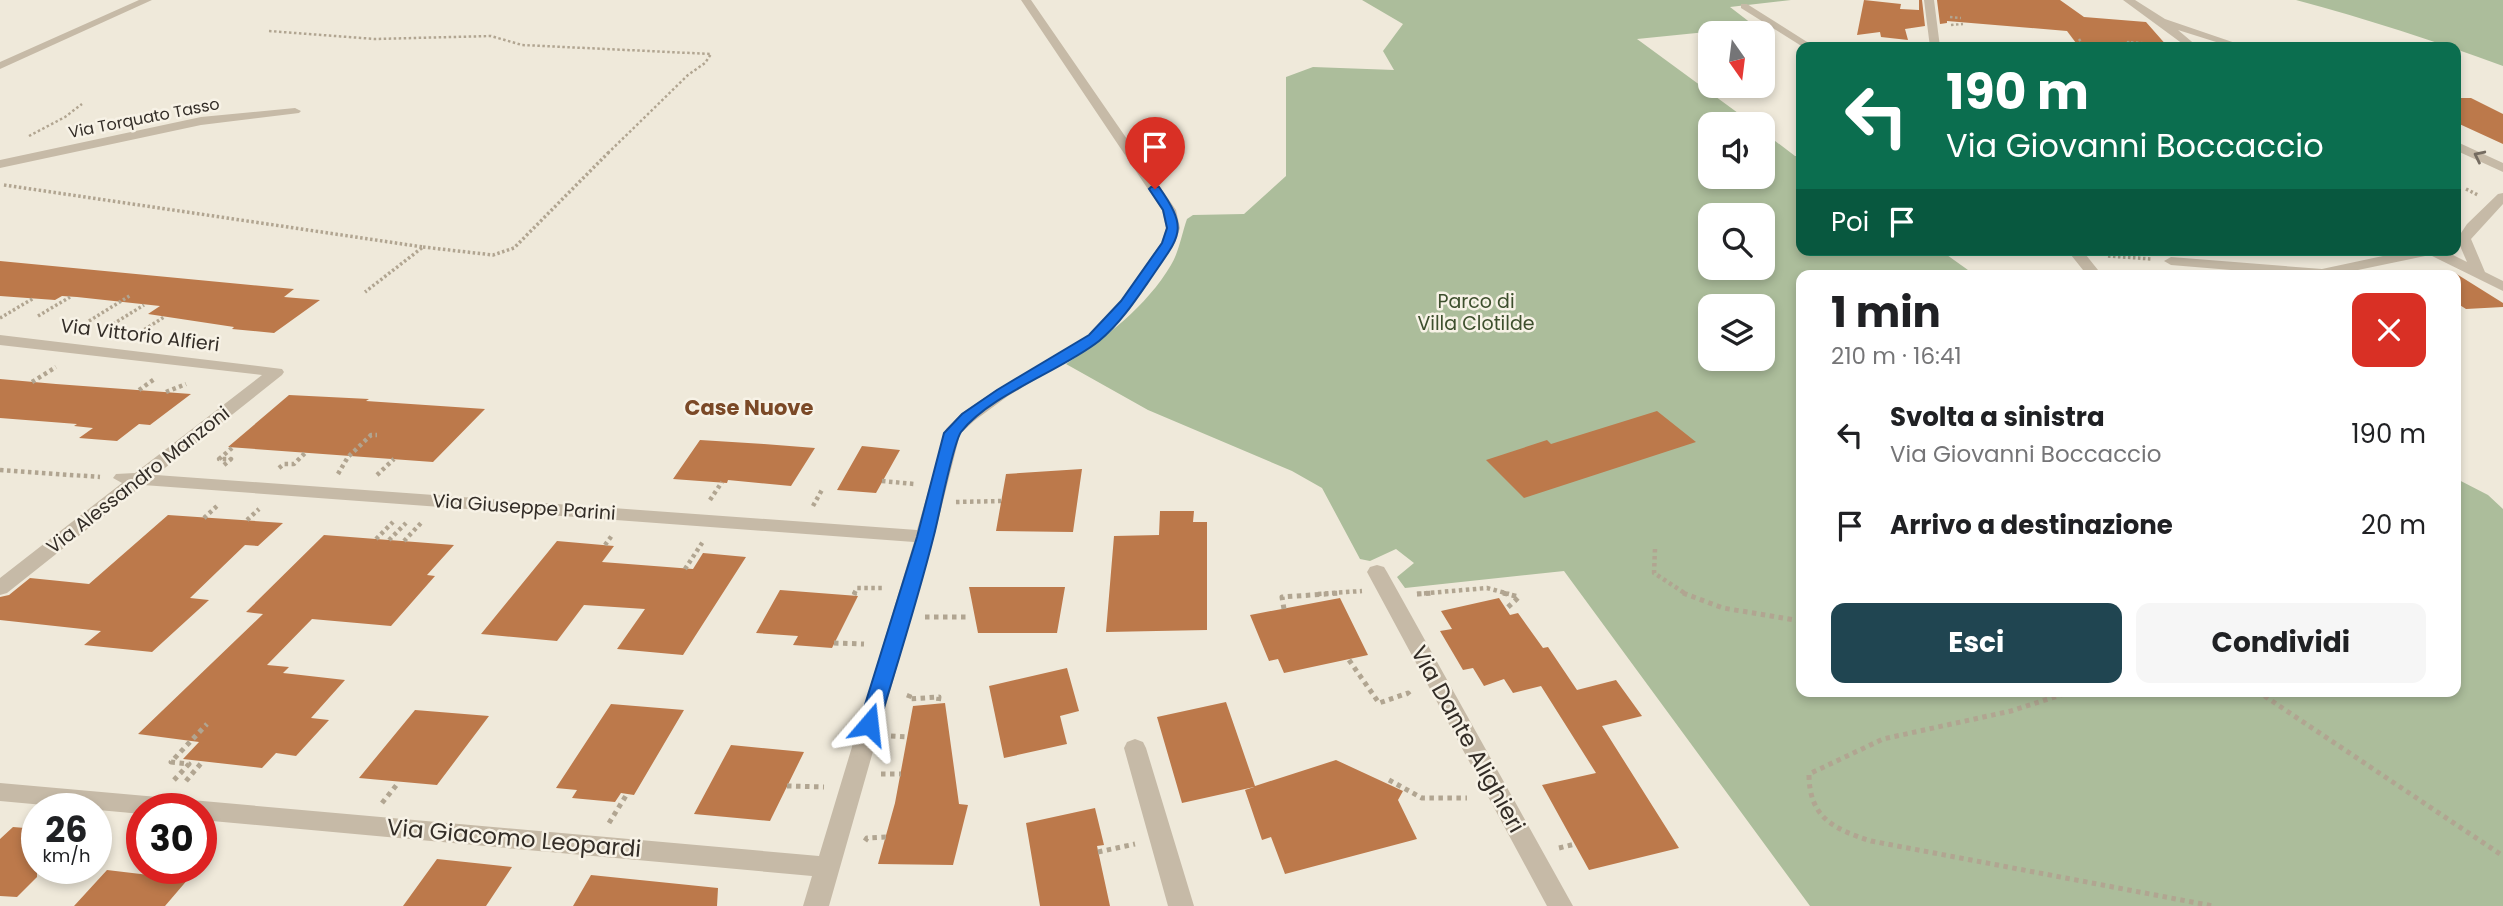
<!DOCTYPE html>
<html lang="it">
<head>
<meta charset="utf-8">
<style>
  :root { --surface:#fff; --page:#f6f6f6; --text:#202124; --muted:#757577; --accent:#204551 }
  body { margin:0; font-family:Poppins,sans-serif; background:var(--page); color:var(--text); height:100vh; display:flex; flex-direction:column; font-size:26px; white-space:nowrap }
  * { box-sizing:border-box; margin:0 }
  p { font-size:23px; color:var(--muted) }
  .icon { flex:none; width:38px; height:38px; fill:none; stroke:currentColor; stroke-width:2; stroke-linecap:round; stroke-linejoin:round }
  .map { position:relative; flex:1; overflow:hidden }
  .sheet { position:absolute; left:1796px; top:270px; width:665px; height:427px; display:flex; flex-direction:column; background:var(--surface); border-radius:14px; box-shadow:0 4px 10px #0003 }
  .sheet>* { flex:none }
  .banner { position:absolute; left:1796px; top:42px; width:665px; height:214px; border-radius:14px; box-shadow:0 4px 10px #0003; background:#0b6e4f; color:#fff; overflow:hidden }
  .needle { width:46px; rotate:166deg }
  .controls { position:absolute; left:1698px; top:21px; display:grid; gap:14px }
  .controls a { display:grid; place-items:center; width:77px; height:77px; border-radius:14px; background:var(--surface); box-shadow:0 4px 10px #0003; font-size:35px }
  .speed { position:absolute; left:21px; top:793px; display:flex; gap:14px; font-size:35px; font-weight:700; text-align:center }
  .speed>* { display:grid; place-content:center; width:91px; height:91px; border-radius:50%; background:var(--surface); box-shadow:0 4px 10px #0003; line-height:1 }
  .speed small { font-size:18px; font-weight:400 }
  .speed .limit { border:10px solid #d22; background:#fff; color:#111 }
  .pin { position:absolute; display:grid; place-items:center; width:60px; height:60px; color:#fff; margin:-72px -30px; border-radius:50% 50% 50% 0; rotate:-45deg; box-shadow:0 0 7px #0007 }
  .pin .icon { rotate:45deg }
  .me { position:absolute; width:77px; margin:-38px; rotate:17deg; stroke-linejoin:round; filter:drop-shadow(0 0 5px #0008) }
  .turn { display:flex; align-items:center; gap:24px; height:147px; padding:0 35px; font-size:32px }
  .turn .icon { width:91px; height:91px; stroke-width:2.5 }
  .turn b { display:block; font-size:49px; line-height:60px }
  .then { display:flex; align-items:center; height:66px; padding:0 35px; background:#0003; gap:14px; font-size:26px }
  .round { display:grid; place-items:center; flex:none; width:74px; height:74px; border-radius:14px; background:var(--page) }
  .headline { display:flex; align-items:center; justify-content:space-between; height:119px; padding:0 35px }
  h1 { font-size:42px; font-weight:700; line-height:52px }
  .primary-button { display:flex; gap:14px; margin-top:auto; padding:14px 35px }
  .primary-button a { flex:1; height:80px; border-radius:14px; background:var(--accent); color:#fff; font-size:28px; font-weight:700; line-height:80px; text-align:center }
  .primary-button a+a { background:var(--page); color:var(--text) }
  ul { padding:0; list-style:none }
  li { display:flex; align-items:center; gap:21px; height:91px; padding:0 35px }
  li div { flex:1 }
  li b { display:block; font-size:26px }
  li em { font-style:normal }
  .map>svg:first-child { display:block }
</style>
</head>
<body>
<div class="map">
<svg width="2503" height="906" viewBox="0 0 2503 906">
  <rect width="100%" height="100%" fill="#efe9da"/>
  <path fill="#acbd9b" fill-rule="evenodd" d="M1362,0H1791L1730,7L1756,27L1637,39L1753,124H1710V177H1762V131L1795,156H1801V250H1940L1975,275H1801V691H2455V478L2488,495L2503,509V906H1810L1564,571L1405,588L1397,577L1414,563L1396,549L1370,561L1360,559L1322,488L1292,471L1148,410L1066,364C1105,338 1147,306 1171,265C1179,252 1182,233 1187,219L1193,215L1244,214L1286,176V77L1313,67L1394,70L1383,51L1403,24ZM1710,215H1762V268H1710ZM1710,306H1762V359H1710Z
    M2296,0H2503V66C2435,41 2367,19 2296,0Z"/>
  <path fill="#bc794b" d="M1864,0L1901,4L1900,9L1919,10V0H1922L1925,26L1905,29L1908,40L1881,37L1880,32L1857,35Z
    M1937,0H2060L2084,17L2146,22L2168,47H2079L2067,31L1947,21V23L1940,24Z
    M2455,98H2471L2503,114V144L2455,122Z
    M0,261L294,289L284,297L320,300L274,333L232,329L234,327L148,314L160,306L77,297L62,296L55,300L0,296Z
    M2455,273L2503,303V307L2466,309L2455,302Z
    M0,379L56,384L191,394L150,425L139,424L117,441L79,438L93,428L74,426L77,424L0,418Z
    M289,395L369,399L366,401L485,409L433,462L228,447Z
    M1657,411L1696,442L1524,498L1486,460L1547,440L1551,444Z
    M700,440L764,444L815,448L791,486L728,480L727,483L673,479Z
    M862,446L900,450L876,493L837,490Z
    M1082,469L1073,532L996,531L1006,474Z
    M1160,511H1194L1193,522H1207V630L1106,632L1114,536L1159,535Z
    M168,515L283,523L258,546L245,545L190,598L209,600L152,652L84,645L101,631L0,620V597L9,595L30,578L89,584Z
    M324,535L454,545L427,575L435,576L391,626L312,619L267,665L289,667L283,673L345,680L311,718L329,720L296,756L276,753L262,768L183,759L199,742L138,734L263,614L246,612Z
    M557,541L614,546L602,562L693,569L703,553L746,557L683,655L617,649L645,609L584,605L557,641L481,634Z
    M969,587H1065L1057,633H978Z
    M780,590L858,596L832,648L793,645L798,636L756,633Z
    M1340,598L1368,655L1284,673L1278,659L1269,661L1250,615Z
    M1499,598L1510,615L1518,613L1543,648L1548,647L1577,690L1616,680L1642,716L1602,726L1679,848L1589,870L1542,785L1596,773L1541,686L1513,693L1504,679L1484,686L1473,668L1463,670L1440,631L1452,629L1441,611Z
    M1067,668L1079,711L1060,716L1067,744L1004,758L989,686Z
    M1226,702L1255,786L1336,760L1403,791L1398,800L1417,839L1285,874L1271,837L1262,840L1245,790L1254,787L1182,803L1157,717Z
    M945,703L959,804L968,805L953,865L878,864L895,803L913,706Z
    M611,704L684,710L634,795L621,793L615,802L572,798L577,790L556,788Z
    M415,710L489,716L437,785L359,778Z
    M731,745L804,752L770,821L694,814Z
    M1095,808L1104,845L1097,846L1110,906H1040L1026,823Z
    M13,827L37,829V877L17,897L0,896V839Z
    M437,859L512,867L486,906H403Z
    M155,868L195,871L165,906H74L107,870L149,875Z
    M591,875L718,888L717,906H573Z"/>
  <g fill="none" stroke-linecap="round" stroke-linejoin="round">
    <path stroke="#b1a591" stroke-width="2.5" stroke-dasharray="2.5 2.5" stroke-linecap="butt" d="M1950,17L1961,18
      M1951,25L1963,24
      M269,31L375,39L491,36L522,45L711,54L705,63L688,75L607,154
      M2079,39L2081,42
      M2133,47L2128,42L2155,44
      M29,136L65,117L82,104"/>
    <path stroke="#b1a591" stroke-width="3.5" stroke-dasharray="2.5 2.5" stroke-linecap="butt" d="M4,185L423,247L365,292
      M2466,189L2478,195
      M423,247L493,255L514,248L609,152
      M2108,256L2152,259
      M38,316L70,297
      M0,318L34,298
      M89,321L131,295
      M113,324L144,305
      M136,335L164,317"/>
    <path stroke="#b1a591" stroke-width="4.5" stroke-dasharray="3.5 3.5" stroke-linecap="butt" d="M32,382L56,367
      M139,390L156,378
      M166,392L186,384
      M224,465L231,459H219L232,448
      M279,468L284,464H294L306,452
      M0,470L100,477
      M338,474L348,457L371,435H377
      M377,475L394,459
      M882,481L914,484
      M710,500L722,482
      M956,502L1001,501
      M813,506L823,488
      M204,518L217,506
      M247,520L259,509
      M376,539L393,522
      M389,540L406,523
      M404,541L421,523
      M605,545L613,534
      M1655,549L1654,573L1686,594
      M685,569L704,540
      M854,594L857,588H883
      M1318,594L1362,591
      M1417,594L1487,588L1509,594"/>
    <path stroke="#b1a591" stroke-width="5" stroke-dasharray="4.5 4.5" stroke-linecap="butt" d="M1503,593L1519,597L1506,609
      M1683,593L1723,608L1801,621
      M1417,594L1434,593
      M854,595L855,593
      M1284,609L1282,597L1341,593
      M925,617H967
      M834,643L864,644
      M1349,660L1379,703L1408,693L1412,698
      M2073,691L2011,711L1883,739L1809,774C1809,817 1833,829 1871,841L2213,906
      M2257,691L2503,856
      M910,694L908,699L939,697L938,704
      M891,736L908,737
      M881,774H901
      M174,780L189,764L171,762L207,724
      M1389,780L1422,798H1467
      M186,781L203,761
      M787,786L824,787
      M382,803L399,782
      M609,823L627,794
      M865,841L867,838L886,837
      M1559,848L1575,844
      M1098,852L1135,844"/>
    <path fill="#c6baa7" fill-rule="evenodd" d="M139,0H152L0,69V62Z
      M1021,0H1031L1176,210L1180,228L1175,243L1131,307L1099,341L1008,396L974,421L960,434L934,537L829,906H803L812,876L201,820V808H142V814L0,801V783L819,856L914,542L143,485L7,593L0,595V578L122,483L113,478L116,474L135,473L262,375L0,345V335L282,369L284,372L282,375L156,475L917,530L946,429L962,413L996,390L1089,335L1121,301L1161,243L1166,228L1162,210Z
      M1924,0H1934L1940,47H1930Z
      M2123,0H2135L2165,19L2247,47H2232L2178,30L2198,47H2187Z
      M1741,4H1747L1815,47H1803L1741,8Z
      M295,108L301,111L299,113L201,125L0,168V160L201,117Z
      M2455,141L2503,163V172L2455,150Z
      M2503,193V204L2471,239L2485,272L2503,281V291L2430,255L2334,275H2290L2171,265L2164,261L2171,257L2322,269L2411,250H2443L2467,262L2457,239L2467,224L2498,194Z
      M2067,250H2082L2102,275H2087Z
      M1377,565L1384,567L1387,572L1573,906H1547L1367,572L1370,567Z
      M1135,739L1143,742L1146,748L1194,906H1168L1124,748L1127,742Z"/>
  </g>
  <defs><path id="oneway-chevron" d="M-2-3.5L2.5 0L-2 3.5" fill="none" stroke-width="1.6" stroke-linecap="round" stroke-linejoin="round" transform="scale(1.75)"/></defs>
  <use stroke="#756c61" href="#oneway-chevron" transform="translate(2479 156) rotate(-154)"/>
  <path fill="#1a73e8" stroke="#114b97" stroke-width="2" d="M1151,187H1159C1189,230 1180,235 1153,275C1137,298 1121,323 1099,341C1061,371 991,394 961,432C953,443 939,516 934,535C918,599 898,661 879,724L876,730L869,732L862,730L859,724L917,537L944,433L962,414L997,390L1089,335L1121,301L1162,243L1167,228L1163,210L1149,189Z"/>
  <g text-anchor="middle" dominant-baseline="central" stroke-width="5" stroke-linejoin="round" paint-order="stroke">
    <g font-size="16" fill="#332d27" stroke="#f7f2e6">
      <text transform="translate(144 118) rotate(-11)">Via Torquato Tasso</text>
    </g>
    <g font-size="19" fill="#3d4f2d" stroke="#f7f2e6">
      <text x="1476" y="301">Parco di<tspan x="1476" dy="22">Villa Clotilde</tspan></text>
    </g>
    <g font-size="19" fill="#332d27" stroke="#f7f2e6">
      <text transform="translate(140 335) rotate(7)">Via Vittorio Alfieri</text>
      <text transform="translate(138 480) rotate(-38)">Via Alessandro Manzoni</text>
      <text transform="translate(524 507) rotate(4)">Via Giuseppe Parini</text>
    </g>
    <g font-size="21" font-weight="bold" fill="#7b4927" stroke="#f7f2e6">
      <text x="749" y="407">Case Nuove</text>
    </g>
    <g font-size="23" fill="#332d27" stroke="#f7f2e6">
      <text transform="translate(1468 739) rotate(61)">Via Dante Alighieri</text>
      <text transform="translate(514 838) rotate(5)">Via Giacomo Leopardi</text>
    </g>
  </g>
</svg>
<div class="controls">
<a><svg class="needle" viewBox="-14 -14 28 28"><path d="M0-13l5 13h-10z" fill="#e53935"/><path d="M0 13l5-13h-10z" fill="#757577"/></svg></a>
<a><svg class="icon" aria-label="sound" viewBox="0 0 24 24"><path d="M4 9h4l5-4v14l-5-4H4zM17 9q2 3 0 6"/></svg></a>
<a><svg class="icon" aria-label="search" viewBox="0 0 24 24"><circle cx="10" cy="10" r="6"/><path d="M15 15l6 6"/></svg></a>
<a><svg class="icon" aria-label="layers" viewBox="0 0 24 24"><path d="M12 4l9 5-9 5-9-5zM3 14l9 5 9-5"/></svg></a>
</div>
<div class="speed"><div>26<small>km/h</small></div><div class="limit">30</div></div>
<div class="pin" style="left:1155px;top:189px;background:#d93025"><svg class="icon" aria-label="arrive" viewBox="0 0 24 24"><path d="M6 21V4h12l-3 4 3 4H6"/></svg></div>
<svg class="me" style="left:869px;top:724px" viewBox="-20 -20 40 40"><path d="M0-17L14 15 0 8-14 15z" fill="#1a73e8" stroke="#fff" stroke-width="4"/></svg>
<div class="banner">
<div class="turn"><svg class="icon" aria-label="left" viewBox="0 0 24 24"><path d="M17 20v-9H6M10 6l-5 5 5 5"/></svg><div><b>190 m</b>Via Giovanni Boccaccio</div></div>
<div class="then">Poi<svg class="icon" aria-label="arrive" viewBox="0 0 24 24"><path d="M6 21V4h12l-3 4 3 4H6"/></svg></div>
</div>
<section class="sheet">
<div class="headline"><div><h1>1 min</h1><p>210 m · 16:41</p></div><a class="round" style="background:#d93025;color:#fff"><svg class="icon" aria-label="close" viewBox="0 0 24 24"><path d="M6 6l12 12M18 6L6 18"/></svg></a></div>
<ul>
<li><svg class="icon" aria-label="left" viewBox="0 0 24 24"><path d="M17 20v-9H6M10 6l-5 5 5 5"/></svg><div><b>Svolta a sinistra</b><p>Via Giovanni Boccaccio</p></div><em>190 m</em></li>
<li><svg class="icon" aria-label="arrive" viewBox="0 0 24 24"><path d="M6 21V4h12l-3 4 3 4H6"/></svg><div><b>Arrivo a destinazione</b></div><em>20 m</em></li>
</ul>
<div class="primary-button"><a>Esci</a><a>Condividi</a></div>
</section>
</div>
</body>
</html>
